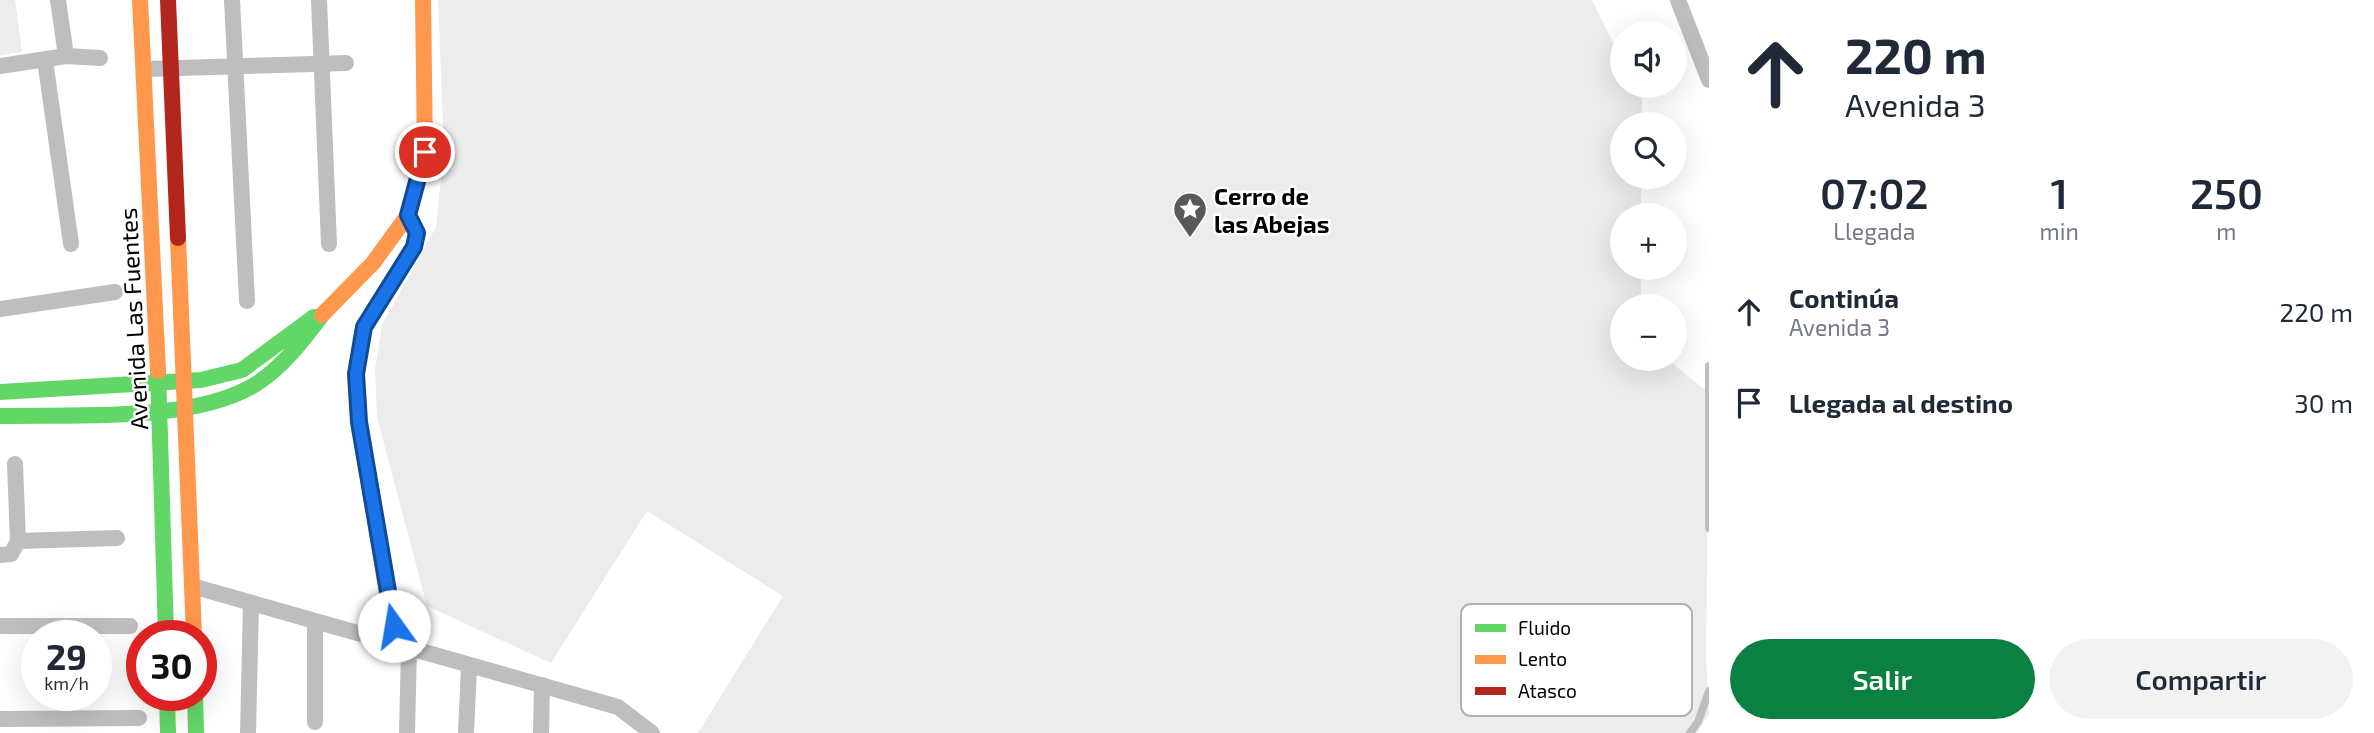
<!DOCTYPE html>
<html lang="es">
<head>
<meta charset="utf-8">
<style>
  :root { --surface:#fff; --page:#f2f2f3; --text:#1f2937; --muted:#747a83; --accent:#0b8043 }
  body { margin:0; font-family:"Exo 2",sans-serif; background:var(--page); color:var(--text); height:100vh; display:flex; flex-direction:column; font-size:26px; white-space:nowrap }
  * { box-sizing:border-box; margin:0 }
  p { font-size:23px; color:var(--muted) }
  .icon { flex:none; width:38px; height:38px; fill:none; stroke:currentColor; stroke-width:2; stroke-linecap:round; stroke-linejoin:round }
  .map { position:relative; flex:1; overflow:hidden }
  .panel { display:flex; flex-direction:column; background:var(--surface); width:665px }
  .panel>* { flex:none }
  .top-card { background:#fff; color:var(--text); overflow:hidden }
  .tools { position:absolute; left:1610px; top:21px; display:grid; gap:14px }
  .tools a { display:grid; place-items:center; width:77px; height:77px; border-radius:50%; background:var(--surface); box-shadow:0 7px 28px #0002; font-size:35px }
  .speed { position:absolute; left:21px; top:620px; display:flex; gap:14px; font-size:35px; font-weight:700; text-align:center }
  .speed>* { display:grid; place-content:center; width:91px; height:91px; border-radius:50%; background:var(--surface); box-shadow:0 7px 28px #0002; line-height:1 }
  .speed small { font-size:18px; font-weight:400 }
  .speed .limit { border:10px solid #d22; background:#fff; color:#111 }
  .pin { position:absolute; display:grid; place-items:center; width:60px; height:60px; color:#fff; margin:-30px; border:4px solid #fff; border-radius:50%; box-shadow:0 2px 7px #0007 }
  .me { position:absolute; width:77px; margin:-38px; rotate:347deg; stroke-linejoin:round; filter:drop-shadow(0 0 5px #0008) }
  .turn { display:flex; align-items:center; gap:24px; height:147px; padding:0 21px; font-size:32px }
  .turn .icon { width:91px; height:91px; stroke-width:2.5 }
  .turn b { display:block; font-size:49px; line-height:60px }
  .eta { display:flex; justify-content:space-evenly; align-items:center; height:119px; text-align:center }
  .eta b { font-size:42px; font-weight:600; line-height:49px }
  .primary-button { display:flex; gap:14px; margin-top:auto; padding:14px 21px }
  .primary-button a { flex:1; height:80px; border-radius:42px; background:var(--accent); color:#fff; font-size:28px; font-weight:600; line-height:80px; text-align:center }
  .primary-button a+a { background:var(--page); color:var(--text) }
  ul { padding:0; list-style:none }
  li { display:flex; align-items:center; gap:21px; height:91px; padding:0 21px }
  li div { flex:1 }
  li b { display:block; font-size:26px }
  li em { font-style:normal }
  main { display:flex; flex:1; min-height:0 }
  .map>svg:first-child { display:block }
</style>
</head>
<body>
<main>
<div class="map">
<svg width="1709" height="733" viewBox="0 0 1709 733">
  <rect width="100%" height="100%" fill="#fff"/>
  <path fill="#ececec" d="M0,0H15L22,52L0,55Z
    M438,0H1592L1622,61V86H1635L1642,100V124H1622V177H1641V215H1622V268H1641V306H1622V359H1667L1709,393L1706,657L1709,714L1697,733H698L783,596L647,511L551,663L427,606L377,417L375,369L382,325L436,227L444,149Z"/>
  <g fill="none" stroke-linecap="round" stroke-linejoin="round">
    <path stroke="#bebebe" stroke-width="8" d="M1709,366V528
      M1690,733L1698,722L1709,691"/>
    <path stroke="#bebebe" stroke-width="16" d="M58,0L66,56
      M232,0L247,301
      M319,0L329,244
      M1678,0L1709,80
      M45,60L71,244
      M0,66L66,56L100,58
      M145,69L346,63
      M0,309L115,292
      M18,541L117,538
      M0,555L11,554L18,541L15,464
      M192,586L618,707L652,733
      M0,626H130
      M400,645L389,607L359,422L356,374L364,327L414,247L417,233L408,215
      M0,719L139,718
      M315,722V621
      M248,733L251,603
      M407,733L409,648
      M466,733L469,666
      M541,733L542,685"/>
    <path stroke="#63d668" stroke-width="16" d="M158,371L166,635
      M0,392L201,380L242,370L314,317
      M0,416C74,414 194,423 256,384C283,367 303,340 322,315
      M167,695L168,733
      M195,695L196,733"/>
    <path stroke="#ff974d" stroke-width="16" d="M140,0L158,371
      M178,238L194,635
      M322,315L373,263L408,215L425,152L423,0"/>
    <path stroke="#b3261e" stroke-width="16" d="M168,0L178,238"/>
  </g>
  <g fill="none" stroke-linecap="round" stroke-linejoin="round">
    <g stroke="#114b97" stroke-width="18">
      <path id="route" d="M394,626L359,422L356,374L364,327L414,247L417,233L408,215L425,152"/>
    </g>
    <use href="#route" stroke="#1a73e8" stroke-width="12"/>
  </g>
  <defs>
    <g id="sight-pin" transform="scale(1.75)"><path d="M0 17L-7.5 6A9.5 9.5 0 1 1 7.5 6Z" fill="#595959" stroke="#fff"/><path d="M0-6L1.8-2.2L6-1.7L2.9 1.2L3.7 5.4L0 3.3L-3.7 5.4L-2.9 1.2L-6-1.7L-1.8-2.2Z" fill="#fff"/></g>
  </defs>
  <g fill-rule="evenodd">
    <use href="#sight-pin" x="1190" y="209"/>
  </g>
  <g text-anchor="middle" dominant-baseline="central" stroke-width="5" stroke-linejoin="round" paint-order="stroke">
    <g font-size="24" font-weight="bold" fill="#000" stroke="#fff" text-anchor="start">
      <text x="1214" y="195">Cerro de<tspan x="1214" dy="28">las Abejas</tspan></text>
    </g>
    <g font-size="24" fill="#000" stroke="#fff">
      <text transform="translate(133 319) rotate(-93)">Avenida Las Fuentes</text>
    </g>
  </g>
  <rect x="1461" y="604" width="231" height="112" rx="10" fill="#fff" stroke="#b2b2b2" stroke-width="2"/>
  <rect x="1475" y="624" width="31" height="8" fill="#63d668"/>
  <rect x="1475" y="655" width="31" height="9" fill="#ff974d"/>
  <rect x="1475" y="687" width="31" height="8" fill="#b3261e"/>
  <g font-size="19" fill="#000">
    <text x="1518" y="635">Fluido</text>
    <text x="1518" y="666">Lento</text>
    <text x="1518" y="698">Atasco</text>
  </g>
</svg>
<div class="tools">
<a><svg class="icon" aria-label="sound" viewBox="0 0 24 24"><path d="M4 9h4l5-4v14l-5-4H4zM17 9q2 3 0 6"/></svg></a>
<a><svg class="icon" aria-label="search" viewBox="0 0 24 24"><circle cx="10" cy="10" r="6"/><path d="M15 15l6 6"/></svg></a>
<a>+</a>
<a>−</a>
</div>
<div class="speed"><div>29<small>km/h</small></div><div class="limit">30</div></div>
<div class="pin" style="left:425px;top:152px;background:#d93025"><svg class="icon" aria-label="arrive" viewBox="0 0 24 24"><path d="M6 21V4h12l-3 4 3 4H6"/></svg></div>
<svg class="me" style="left:394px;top:626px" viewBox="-20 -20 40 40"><circle r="19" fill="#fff"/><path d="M0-13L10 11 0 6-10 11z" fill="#1a73e8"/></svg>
</div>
<section class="panel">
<div class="top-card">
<div class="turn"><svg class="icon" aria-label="ahead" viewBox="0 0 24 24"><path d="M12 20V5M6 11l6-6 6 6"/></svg><div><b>220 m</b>Avenida 3</div></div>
</div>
<div class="eta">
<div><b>07:02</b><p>Llegada</p></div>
<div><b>1</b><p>min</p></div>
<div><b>250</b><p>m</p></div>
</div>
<ul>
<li><svg class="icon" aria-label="ahead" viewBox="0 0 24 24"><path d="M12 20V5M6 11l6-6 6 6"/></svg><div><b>Continúa</b><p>Avenida 3</p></div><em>220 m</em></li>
<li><svg class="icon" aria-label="arrive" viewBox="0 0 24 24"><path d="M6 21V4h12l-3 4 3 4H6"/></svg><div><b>Llegada al destino</b></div><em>30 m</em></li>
</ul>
<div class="primary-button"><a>Salir</a><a>Compartir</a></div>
</section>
</main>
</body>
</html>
